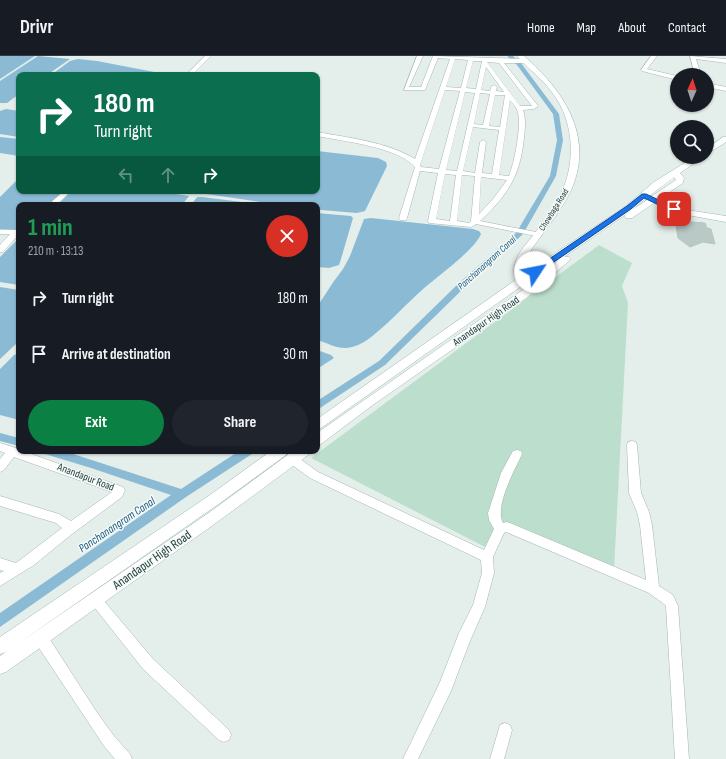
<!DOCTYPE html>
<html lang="en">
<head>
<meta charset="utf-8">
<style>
  :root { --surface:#171b24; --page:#20242c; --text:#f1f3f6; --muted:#9ea1a6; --line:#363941; --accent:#0b8043 }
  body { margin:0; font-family:"Sofia Sans Condensed",sans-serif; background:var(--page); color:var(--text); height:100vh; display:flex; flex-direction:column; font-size:15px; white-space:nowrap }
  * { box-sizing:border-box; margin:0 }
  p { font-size:13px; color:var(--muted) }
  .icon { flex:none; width:22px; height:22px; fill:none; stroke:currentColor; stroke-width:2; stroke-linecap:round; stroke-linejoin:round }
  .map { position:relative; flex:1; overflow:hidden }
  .panel { position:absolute; left:16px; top:146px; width:304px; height:252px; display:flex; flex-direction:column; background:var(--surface); border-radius:8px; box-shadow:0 1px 3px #0004 }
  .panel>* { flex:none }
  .guide { position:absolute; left:16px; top:16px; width:304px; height:122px; border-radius:8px; box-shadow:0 1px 3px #0004; background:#0b6e4f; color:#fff; overflow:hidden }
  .needle { width:26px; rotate:3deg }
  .buttons { position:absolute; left:670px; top:12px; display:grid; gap:8px }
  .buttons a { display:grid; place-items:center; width:44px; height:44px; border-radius:50%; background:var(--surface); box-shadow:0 1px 3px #0004; font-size:20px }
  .pin { position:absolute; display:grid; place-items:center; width:34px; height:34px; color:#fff; margin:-17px; border-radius:8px; box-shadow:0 2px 6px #0006 }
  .me { position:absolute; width:44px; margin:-22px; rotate:56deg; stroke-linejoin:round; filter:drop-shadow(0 0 3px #0008) }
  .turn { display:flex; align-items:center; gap:14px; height:84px; padding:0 12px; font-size:18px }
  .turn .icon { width:52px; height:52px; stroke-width:2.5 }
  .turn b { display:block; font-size:28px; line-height:34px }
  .lanes { display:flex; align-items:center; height:38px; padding:0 12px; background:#0003; justify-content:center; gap:20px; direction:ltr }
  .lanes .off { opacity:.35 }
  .round { display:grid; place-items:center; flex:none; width:42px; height:42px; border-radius:21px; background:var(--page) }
  .overview { display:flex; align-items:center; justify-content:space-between; height:68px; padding:0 12px }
  h1 { font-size:24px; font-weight:700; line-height:30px; color:#1e9e55 }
  .action { display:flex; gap:8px; margin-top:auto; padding:8px 12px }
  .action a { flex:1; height:46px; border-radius:24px; background:var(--accent); color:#fff; font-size:16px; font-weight:700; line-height:46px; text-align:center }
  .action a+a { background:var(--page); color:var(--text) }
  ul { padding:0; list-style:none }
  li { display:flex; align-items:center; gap:12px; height:56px; padding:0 12px }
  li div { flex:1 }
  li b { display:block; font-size:15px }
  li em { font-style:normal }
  header { display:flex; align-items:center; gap:24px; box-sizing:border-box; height:56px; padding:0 20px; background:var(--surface); border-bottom:1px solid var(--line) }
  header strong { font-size:19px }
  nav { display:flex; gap:22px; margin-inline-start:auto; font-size:14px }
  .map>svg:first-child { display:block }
</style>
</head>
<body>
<header>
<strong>Drivr</strong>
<nav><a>Home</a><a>Map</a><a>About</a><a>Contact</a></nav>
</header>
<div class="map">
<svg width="726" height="703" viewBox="0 0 726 703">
  <rect width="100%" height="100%" fill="#e4eeeb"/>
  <path fill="#bcdfcd" d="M599,189L632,207L622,230L628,247L614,514L508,471L495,496L311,402Z"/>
  <path fill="#8bbbd4" d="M0,0H35L0,23Z
    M38,0L70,3L47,19H19V38L7,47H0V25Z
    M78,3L97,5L170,19H51L70,5Z
    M6,53L19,55V81L0,78V55Z
    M0,81L19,83V100L0,97Z
    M317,95L378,102L386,106L387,110L365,155L357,157L321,154L317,153V149H281L199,137L200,135H317Z
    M19,122V135H65L49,149H19V174L0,173V141Z
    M72,135H155L189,140L182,149H57Z
    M197,141H202L265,149H191Z
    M317,157L351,160L353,162L341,203L339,209L329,212L317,211Z
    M371,162L473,173L479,175L481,178C475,194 435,222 421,235C405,249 392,264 376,277C369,283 361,289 352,291C340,295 328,287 317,284V251L334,225L343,213L350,200L364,163Z
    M19,182V229L0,226V201Z
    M0,231L19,234V288H16L0,303Z
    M317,294L331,299L334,302L317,313Z
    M19,297V364L0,359V313L14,299Z"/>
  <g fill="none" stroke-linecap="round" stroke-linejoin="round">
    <path fill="#8bbbd4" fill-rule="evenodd" d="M507,0H513L521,7L559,58L563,84L556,120L523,178L465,231L385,309L317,354V345L379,305L459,227L516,177L550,120L557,84L553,58L517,9Z
      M0,377L19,382V390L0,385Z
      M44,395H64L181,433L239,395H253L252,398L186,441L0,571V557L171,439L91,412L45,398Z"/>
  </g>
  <path fill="#b9c9c5" stroke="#b6c8c4" d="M680,165L705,167L707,172L711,173L715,188L703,186L690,191L678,182L676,170H681Z"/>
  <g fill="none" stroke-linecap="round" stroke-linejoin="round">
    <g stroke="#a6b6b4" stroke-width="1">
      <path id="street" d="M205,0H211L192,19H186Z
        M417,0H423L409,31H421L433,0L525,3L528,5L525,7H504L538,50L534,53L523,54C526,62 525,73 524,82C520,120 508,139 480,165L541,177V181L476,168L471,171L429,167L428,165L438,117L420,115L407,162L406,164H400L399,162L415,111C398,91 342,85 317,80V76C350,82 387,86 415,103L450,3L438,2L425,34H404ZM455,3L468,4L461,32L446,31ZM473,5H482L476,33L466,32ZM487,6L499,7L532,50H520ZM486,11L504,36L496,35L497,31L494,29L491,31L490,35L481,34ZM445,34L460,35L439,113L421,111L420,109ZM465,36L475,37L457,115L446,114ZM480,37L490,38L483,69L474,68ZM495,39H505L500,71L489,70ZM510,44C512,47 516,50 517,54C523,65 514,108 509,120L499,119ZM473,71L499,74L492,118L482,117L486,86L483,84L480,86L475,117L463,115ZM445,118L456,119L450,165L436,163ZM462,119L475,120L471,165L469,167L457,165ZM481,121L507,124L493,143L479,158Z
        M651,0H657L647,13L677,20V24L642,15L641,14Z
        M690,0L726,3V7L696,3L701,19H695Z
        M707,27L726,31V35L707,31Z
        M64,135H71L56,149H48Z
        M0,174H19V178L3,196H0V189L10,178H0Z
        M632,385L636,386L637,389L641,437L649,456L652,469L659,530L673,539L678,550L689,703H675L666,550L664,548L649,537L506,476L504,477L493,501L494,517L485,551L470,585L451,635L418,703H403L440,626L459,577L473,549L482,517L481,504L310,422L288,406L287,403L288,400L292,399L296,400L318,416L484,494L494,473L489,464L488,457L501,417L513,395L517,394L521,395L522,398C515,413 494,451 503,467L506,466L510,467L646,524L640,469L637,456L629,437L627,389L628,386Z
        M0,387L19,393V395H23L123,431L125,434L122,441L72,478L34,509L0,530V517L4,515L0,514V502L16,507L62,472L56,467L0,450V440L59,458L71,465L112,436L14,401L4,414L0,416V403L5,397L0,395Z
        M95,537L99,539L153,603L229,674L231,679L229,684L224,686L219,684L143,613L91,547L89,543L91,539Z
        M40,574L45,576L98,658L114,680L130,698L132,703H115L104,690L35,586L33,581L35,576Z
        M505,667L510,669L512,674L504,703H490L500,669Z"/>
    </g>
    <g stroke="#a2bab6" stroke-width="1">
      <path id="secondary" d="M517,0H524C563,34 594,79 572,132C565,148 554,162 544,176C536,188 521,203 524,218L626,150L654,126L694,101H703L680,117L684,122L683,127L659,143L687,154L726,160V166L682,158L654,147L632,162H626L625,160L626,158L647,144L645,143L632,154L564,201H569L571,203L526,242L370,351L321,388L317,389V377L527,231L523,229L321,372L317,374V363L517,223C514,219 513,214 515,209C517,198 525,189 532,181C543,166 556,150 563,133C575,105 573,70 558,45C547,26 530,15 517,0ZM674,121L676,124L652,140H649ZM559,204L532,226L529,224Z
        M723,81H726V86L707,98V93Z
        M271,395H287L286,399L220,447L6,596L0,598V581L210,439Z
        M293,395H309L308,399L220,464L6,616L0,618V600L210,456Z"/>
    </g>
    <use href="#street" fill="#fff" fill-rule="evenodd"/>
    <use href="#secondary" fill="#fff" fill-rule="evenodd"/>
  </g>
  <path fill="#1a73e8" stroke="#114b97" d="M642,138H646L678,153L672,155L644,142L631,153L538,217H533V214L627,150Z"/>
  <g text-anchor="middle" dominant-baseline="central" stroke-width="3" stroke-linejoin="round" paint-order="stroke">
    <g font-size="9" fill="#22403e" stroke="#f5faf8">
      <text transform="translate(554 154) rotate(-58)">Chowbaga Road</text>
    </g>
    <g font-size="10" font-style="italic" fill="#1a5a7f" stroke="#f5faf8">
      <text transform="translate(487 207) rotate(-42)">Panchanangram Canal</text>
    </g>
    <g font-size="11" fill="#22403e" stroke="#f5faf8">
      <text transform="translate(486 265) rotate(-35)">Anandapur High Road</text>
      <text transform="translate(86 421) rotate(21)">Anandapur Road</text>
    </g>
    <g font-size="12" font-style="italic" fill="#1a5a7f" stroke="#f5faf8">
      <text transform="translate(117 469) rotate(-34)">Panchanangram Canal</text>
    </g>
    <g font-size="13" fill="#22403e" stroke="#f5faf8">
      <text transform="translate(152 504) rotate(-35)">Anandapur High Road</text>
    </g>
  </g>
</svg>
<div class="buttons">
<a><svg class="needle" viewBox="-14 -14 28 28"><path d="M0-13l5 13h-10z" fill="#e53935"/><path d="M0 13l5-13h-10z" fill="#9ea1a6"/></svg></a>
<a><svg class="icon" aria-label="search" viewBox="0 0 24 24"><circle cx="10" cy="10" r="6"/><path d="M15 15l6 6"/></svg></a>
</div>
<div class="pin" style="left:674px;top:153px;background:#d93025"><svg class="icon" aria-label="arrive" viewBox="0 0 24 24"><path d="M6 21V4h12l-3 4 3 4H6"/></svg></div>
<svg class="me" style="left:535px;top:216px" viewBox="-20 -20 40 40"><circle r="19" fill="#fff"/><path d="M0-13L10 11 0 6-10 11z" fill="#1a73e8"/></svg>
<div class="guide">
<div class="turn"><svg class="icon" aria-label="right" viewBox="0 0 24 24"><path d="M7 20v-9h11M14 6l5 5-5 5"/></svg><div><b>180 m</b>Turn right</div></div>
<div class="lanes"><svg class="icon off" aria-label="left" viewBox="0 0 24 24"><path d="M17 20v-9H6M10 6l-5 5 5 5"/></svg><svg class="icon off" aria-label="ahead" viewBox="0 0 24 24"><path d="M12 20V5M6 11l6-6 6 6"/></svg><svg class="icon" aria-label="right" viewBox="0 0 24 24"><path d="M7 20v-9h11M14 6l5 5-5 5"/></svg></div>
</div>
<section class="panel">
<div class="overview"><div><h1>1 min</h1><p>210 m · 13:13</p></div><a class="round" style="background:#d93025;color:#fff"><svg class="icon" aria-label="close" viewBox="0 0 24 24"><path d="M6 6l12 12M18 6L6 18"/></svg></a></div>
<ul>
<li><svg class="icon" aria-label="right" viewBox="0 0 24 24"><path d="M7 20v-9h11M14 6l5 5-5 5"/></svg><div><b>Turn right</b></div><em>180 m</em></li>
<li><svg class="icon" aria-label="arrive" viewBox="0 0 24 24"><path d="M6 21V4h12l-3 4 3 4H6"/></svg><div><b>Arrive at destination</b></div><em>30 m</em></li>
</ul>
<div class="action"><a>Exit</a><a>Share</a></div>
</section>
</div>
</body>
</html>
